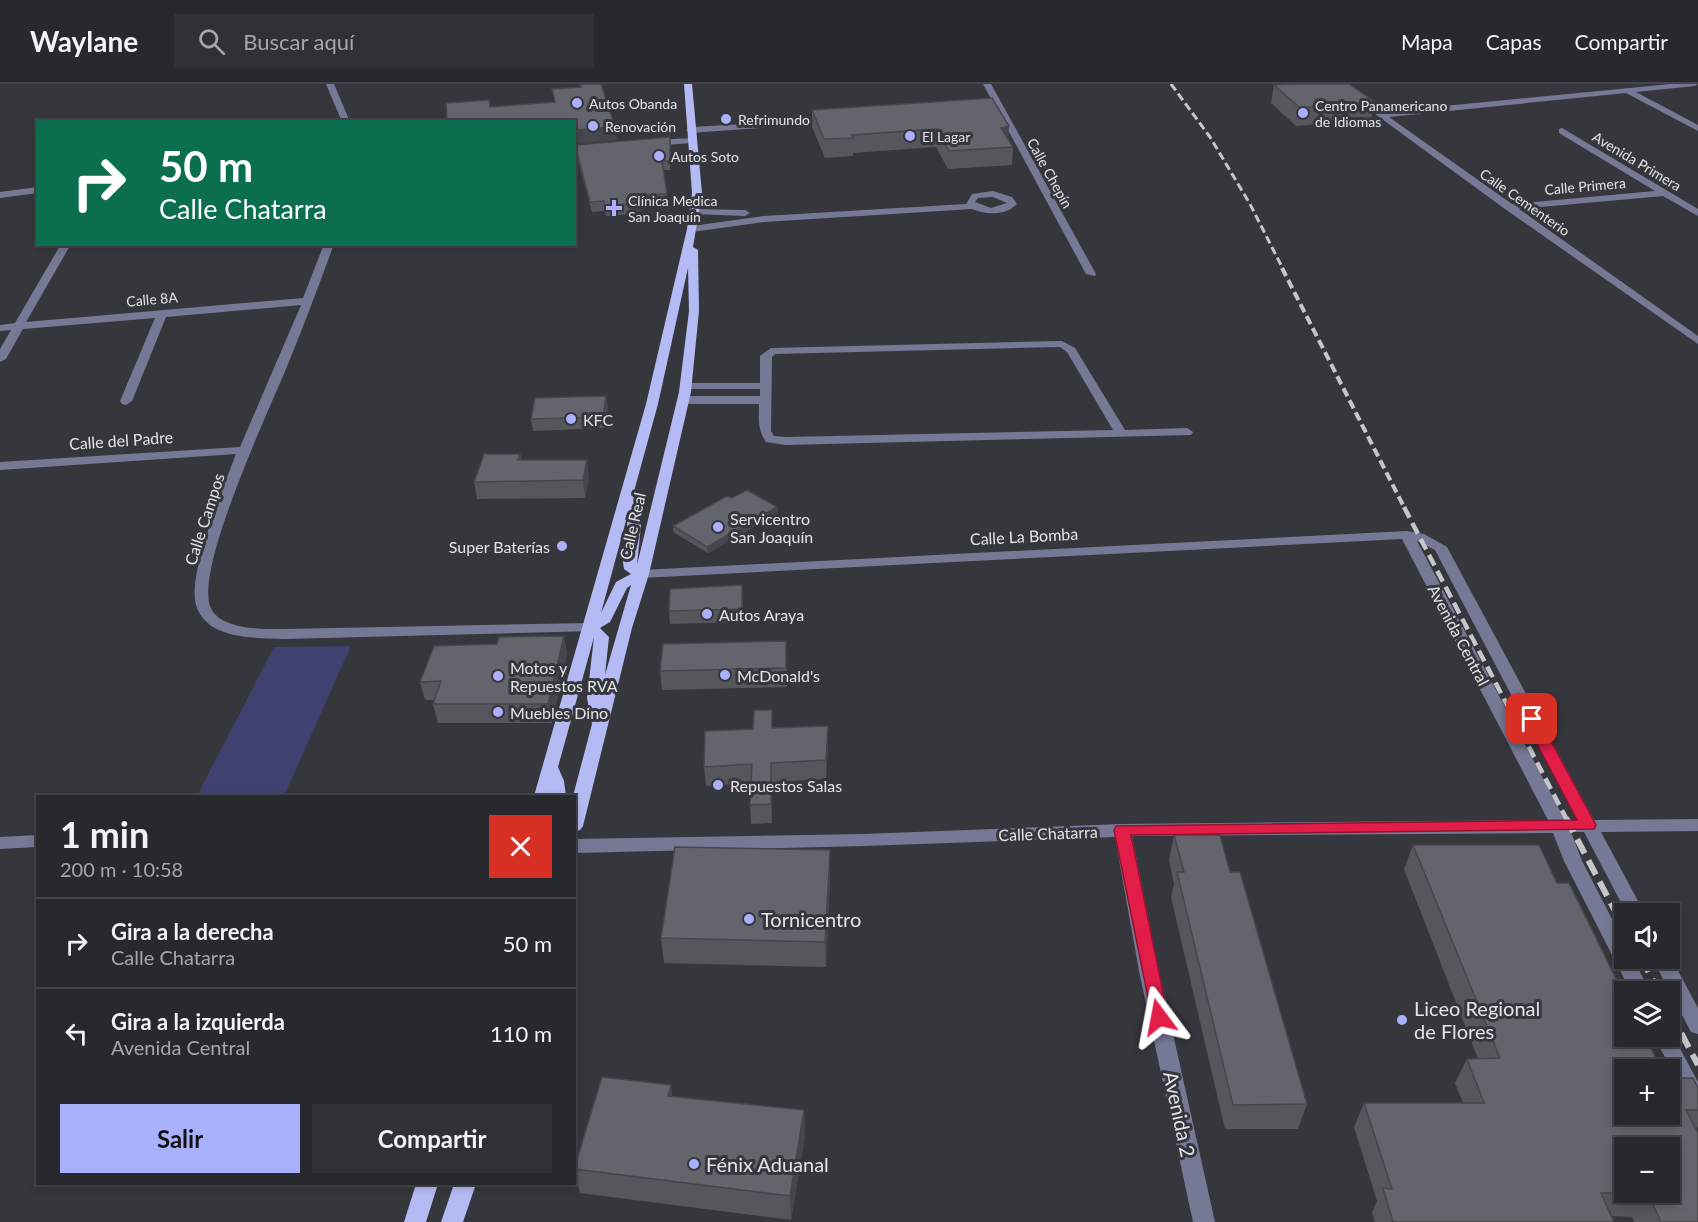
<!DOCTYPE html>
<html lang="es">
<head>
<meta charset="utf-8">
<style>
  :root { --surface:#28292e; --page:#303136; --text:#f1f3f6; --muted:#a5a6aa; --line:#44454a; --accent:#a9b0fc }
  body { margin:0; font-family:Lato,sans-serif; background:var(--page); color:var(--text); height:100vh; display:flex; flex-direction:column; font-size:22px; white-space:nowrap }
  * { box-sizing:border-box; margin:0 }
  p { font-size:20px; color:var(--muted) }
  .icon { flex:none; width:33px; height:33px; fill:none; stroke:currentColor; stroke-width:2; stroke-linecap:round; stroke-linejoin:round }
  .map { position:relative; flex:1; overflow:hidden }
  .drawer { position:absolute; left:36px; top:711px; width:540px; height:390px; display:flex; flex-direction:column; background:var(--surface); border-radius:0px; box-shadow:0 3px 9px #0003,0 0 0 2px var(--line) }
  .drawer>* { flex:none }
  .hud { position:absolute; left:36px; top:36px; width:540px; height:126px; border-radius:0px; box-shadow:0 3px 9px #0003,0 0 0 2px var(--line); background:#0b6e4f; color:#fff; overflow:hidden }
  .fabs { position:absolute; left:1614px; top:819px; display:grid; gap:12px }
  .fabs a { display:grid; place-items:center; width:66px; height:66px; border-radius:0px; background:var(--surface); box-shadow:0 3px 9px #0003,0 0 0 2px var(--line); font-size:30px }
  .pin { position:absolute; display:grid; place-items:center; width:51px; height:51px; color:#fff; margin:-26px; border-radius:12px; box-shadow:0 3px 9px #0006 }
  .me { position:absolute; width:66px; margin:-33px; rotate:347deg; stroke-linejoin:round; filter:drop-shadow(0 0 4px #0008) }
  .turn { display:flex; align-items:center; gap:21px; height:126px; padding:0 24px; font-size:27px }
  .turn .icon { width:78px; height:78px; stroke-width:2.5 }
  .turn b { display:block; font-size:42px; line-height:51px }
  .round { display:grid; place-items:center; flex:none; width:63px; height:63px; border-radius:0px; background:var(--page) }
  .headline { display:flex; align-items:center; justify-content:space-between; height:102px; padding:0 24px }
  h1 { font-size:36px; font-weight:700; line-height:45px }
  .cta { display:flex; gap:12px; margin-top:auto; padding:12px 24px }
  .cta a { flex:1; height:69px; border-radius:0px; background:var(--accent); color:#111; font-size:24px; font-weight:700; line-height:69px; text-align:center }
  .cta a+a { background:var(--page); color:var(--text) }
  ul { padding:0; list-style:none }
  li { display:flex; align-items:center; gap:18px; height:90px; padding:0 24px; border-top:2px solid var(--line) }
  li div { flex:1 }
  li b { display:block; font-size:22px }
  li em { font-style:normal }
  header { display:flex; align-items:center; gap:36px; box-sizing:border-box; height:84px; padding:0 30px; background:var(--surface); border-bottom:2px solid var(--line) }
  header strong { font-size:28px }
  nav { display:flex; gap:33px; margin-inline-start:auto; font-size:21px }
  .search { width:420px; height:54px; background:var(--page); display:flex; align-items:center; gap:15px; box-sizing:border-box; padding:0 21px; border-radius:0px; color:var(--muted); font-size:22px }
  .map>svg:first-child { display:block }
</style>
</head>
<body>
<header>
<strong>Waylane</strong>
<div class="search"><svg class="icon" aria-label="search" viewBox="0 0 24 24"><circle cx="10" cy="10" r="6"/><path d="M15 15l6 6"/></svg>Buscar aquí</div>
<nav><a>Mapa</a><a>Capas</a><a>Compartir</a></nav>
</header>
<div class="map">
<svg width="1698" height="1138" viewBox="0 0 1698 1138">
  <rect width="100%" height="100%" fill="#36373d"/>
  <path fill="#3f4170" d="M351,562L284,712H197L274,563Z"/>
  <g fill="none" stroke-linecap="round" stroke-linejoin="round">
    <path fill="#767995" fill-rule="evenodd" d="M326,0H334L350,38H342Z
      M983,0H991L1096,190L1095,192L1086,190Z
      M1334,0H1343L1383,28L1671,0H1698L1695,2L1636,8L1698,41V47L1626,9L1389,33L1512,120L1655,107L1559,49V45L1562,44L1698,125V132L1663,112L1519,125L1698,252V260L1505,125Z
      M834,35L835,37L831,39L690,49L686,46L690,43Z
      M695,54L696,56L692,59L650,62L646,59L650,56Z
      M38,103V109L0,114V108Z
      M993,107L1012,113L1017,120C1005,132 987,131 972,125L764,138L692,148L687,145L692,142L764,132L966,120L972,110ZM993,113L1007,119L991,124L975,118L978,114Z
      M695,125L745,126L750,129L745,132L692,130L690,128Z
      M61,160H71L26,238L303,214L324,160H334C319,201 304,241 288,280C270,325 196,480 210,522C219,547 265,545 285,545L588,539L595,544L593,547L285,555C262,554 233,555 213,543C205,538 198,529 196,521C187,490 224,402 236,370L0,386V378L240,363L301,221L166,233L132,317L126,321L122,320L120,317L155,234L23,245L6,275L0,278V265L11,246L0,247V241L15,239Z
      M1062,257L1075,264L1125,346L1187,344L1193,348L1191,351L786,361L766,358C757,345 759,334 759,320H683L677,316L683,312H760V305H686L680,302L686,299H760V272L771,264ZM1060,263L1067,268L1113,346L786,353L774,352L771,347L772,273L775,270Z
      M1407,447L1424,450L1447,463L1594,736L1698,735V747L1601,748L1645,830H1627L1584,748H1571L1582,777L1624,858V874H1633L1650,908H1631L1564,777L1553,749L1132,752L1159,887L1215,1138H1193L1139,887L1115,753L864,762L574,769V755L864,750L1122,740L1548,736L1402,455L642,494L635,490L642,486ZM1417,457L1435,466L1577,736H1565Z
      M38,751V763L0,765V753Z
      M1670,872L1698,924V950L1691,948L1652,874H1670Z
      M1670,946L1698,998V1027L1691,1024L1654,952H1670Z"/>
    <path fill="#b4baf3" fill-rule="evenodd" d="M684,0H692L702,109L693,163L698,166L699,227L691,308L649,490L632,544L583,742L580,746L574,748L573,712L592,640L587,614L594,553L558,683L564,697L566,712H534L646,320L687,145L692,109ZM688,184L689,227L679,308L637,481L641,441L633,411L658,320ZM627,433C629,451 620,468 624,485L631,490L616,498L601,529ZM631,501L605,591L609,553L600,544L610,538L627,504Z
      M416,1100H438L426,1138H404Z
      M454,1100H476L463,1138H441Z"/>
    <path stroke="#c6c6ca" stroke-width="3" stroke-dasharray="8 4" stroke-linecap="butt" d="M1171,0L1210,53L1250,120L1283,185"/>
    <path stroke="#c6c6ca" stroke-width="4" stroke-dasharray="9 4.5" stroke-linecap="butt" d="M1282,184L1405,425"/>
    <path stroke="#c6c6ca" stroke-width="4.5" stroke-dasharray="12 6" stroke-linecap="butt" d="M1404,423L1567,736"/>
    <path stroke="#c6c6ca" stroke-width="6" stroke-dasharray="16 8" stroke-linecap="butt" d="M1566,734L1624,844
      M1641,874L1659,908
      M1670,928L1698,981"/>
  </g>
  <path fill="#56575d" d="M1274,1L1375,18L1371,36L1296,42L1271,19Z
    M812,26L1009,42L1008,55L1013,63L1012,81L948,85L936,63L853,69V72L825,74L812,43Z
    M575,61L671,62L670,86H663L668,119L643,121V126L633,130L606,132L605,127L592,128L576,70Z
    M606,312L608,323L605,344L533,347L531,335Z
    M520,370L521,376L589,393L585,414L477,415L474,398Z
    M732,414L778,429L708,469L673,448V442Z
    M743,513V538L670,540L669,527Z
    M564,552L567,570L552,639H438L433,620L435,616H425L420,598L497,560Z
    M786,557L787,603L662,606L660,587Z
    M828,642V661L826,695L772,698V739L751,740L750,721L751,699L706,702L704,683L773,644Z
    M1174,751L1230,788L1307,1020L1298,1045H1225L1171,813L1174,800L1169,776Z
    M1413,761L1624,986L1698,1004V1042L1696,1045L1698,1138H1634L1632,1133L1612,1132L1614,1138H1375L1372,1128L1377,1117L1354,1043L1364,1019H1463L1455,999L1467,975H1478L1404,785Z
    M830,766V792L826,883L664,879L661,854Z
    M671,1001L672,1012L804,1026L805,1051L791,1136L580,1109L574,1085Z"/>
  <path fill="#46474c" d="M1009,42L1008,60L1001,44Z
    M615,43L617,56L574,60V46Z
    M670,53L671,62L670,86Z
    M642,117L643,126L633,130L632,120Z
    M606,312L608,323L605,344L603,333Z
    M587,376L589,393L585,414L583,396Z
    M777,423L778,429L708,469L707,463Z
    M564,552L567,570L552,639L548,620Z
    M828,642V661L826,695V676Z
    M771,679L772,698V739L771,720Z
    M830,766V792L826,883L825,858Z
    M671,1001L674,1026L668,1012Z
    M804,1026L805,1051L791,1136L790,1112Z"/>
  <path fill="#64656c" stroke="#46474c" stroke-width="1.5" fill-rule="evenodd" d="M580,0H601L615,43L574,46V38H569V37L558,38H447L446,19L489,16L490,23L555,18L552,5L581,3Z
    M1293,0H1349L1375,18L1300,24L1274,1Z
    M992,14L1009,42L1001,44L1013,63L949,67L937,45L852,51L853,54L824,55L812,26Z
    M670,53V77H662L667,110L641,111L642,117L632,120L605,122L604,117L590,118L575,61Z
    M606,312L603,333L531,335L535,314Z
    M484,370H520L518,376H587L583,396L474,398Z
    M747,406L777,423L707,463L673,442L727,412L732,414Z
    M742,501V525L669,527L670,505Z
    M564,552L548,620H433L441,597L420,598L434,562L497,560L499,553Z
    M786,557V584L660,587L663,560Z
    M754,626H772V644L828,642L826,676L771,679V720L750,721L752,680L704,683L705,647L753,645Z
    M1174,751H1220L1230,788H1240L1307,1020L1233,1021L1177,788H1184Z
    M1413,761H1539L1557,799H1569L1624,911V952H1645L1662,986H1624V1030H1670V994H1693L1698,1004V1026H1686L1698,1049V1138H1661L1648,1109H1601L1614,1138H1393L1383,1104L1392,1105L1364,1019H1484L1467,975L1500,974ZM1624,1064H1670V1108H1624Z
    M675,763L830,766L825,858L661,854Z
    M602,993L671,1001L668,1012L804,1026L790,1112L574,1085Z"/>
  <path fill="#e11d48" stroke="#92132f" stroke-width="1.5" d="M1532,631L1539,635L1596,741L1594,745L1131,751L1168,933L1165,938L1159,940L1153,938L1114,746L1116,742L1577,736L1524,635Z"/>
  <g fill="#a9b0fc" stroke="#36373d" stroke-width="2">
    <circle cx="577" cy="19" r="6"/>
    <circle cx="1303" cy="29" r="6"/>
    <circle cx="726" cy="35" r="6"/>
    <circle cx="593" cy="42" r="6"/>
    <circle cx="910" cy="52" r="6"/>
    <circle cx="659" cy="72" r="6"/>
    <path d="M611 115h6v6h6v6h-6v6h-6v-6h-6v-6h6z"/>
    <circle cx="571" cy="335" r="6"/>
    <circle cx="718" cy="443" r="6"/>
    <circle cx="562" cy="462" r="6"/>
    <circle cx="707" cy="530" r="6"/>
    <circle cx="725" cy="591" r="6"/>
    <circle cx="498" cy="592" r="6"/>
    <circle cx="498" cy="628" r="6"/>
    <circle cx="718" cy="701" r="6"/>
    <circle cx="749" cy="835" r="6"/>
    <circle cx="1402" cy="936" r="6"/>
    <circle cx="694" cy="1080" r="6"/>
  </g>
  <g text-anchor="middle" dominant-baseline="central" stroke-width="6" stroke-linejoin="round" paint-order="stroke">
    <g font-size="14" fill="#e3e3e7" stroke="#36373d" text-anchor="start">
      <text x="589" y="19">Autos Obanda</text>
      <text x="1315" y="21">Centro Panamericano<tspan x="1315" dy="16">de Idiomas</tspan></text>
      <text x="738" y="35">Refrimundo</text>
      <text x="605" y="42">Renovación</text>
      <text x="922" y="52">El Lagar</text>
      <text x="671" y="72">Autos Soto</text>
      <text x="628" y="116">Clínica Medica<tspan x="628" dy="16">San Joaquín</tspan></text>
    </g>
    <g font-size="14" fill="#e3e3e7" stroke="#36373d">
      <text transform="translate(1637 77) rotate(31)">Avenida Primera</text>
      <text transform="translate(1050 89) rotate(61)">Calle Chepín</text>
      <text transform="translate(1585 102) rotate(-5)">Calle Primera</text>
      <text transform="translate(1525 118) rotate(35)">Calle Cementerio</text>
      <text transform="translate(152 215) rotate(-5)">Calle 8A</text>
    </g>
    <g font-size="16" fill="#e3e3e7" stroke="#36373d" text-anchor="start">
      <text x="583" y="335">KFC</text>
      <text x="730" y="434">Servicentro<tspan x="730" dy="18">San Joaquín</tspan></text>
      <text x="550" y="462" text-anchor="end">Super Baterías</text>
      <text x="719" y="530">Autos Araya</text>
      <text x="510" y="583">Motos y<tspan x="510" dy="18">Repuestos RVA</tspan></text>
      <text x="737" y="591">McDonald's</text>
      <text x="510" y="628">Muebles Dino</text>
      <text x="730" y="701">Repuestos Salas</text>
    </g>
    <g font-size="16" fill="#e3e3e7" stroke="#36373d">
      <text transform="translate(121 356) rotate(-4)">Calle del Padre</text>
      <text transform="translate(204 435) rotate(-72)">Calle Campos</text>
      <text transform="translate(632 442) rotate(-77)">Calle Real</text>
      <text transform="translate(1024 452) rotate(-3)">Calle La Bomba</text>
      <text transform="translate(1459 551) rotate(62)">Avenida Central</text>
      <text transform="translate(1048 749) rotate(-2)">Calle Chatarra</text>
    </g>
    <g font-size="20" fill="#e3e3e7" stroke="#36373d" text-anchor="start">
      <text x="761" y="835">Tornicentro</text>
      <text x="1414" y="924">Liceo Regional<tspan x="1414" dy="23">de Flores</tspan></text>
      <text x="706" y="1080">Fénix Aduanal</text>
    </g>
    <g font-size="20" fill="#e3e3e7" stroke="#36373d">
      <text transform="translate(1180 1030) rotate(78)">Avenida 2</text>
    </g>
  </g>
</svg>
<div class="fabs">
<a><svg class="icon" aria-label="sound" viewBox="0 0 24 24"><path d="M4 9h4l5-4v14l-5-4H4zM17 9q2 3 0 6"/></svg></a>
<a><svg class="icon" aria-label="layers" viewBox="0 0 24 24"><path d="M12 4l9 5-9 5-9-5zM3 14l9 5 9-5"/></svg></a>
<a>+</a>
<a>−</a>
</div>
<div class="pin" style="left:1532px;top:635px;background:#d93025"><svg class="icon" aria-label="arrive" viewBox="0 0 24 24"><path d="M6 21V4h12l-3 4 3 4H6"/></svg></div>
<svg class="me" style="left:1159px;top:933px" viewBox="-20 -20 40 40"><path d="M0-17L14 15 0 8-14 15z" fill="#e11d48" stroke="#fff" stroke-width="4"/></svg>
<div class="hud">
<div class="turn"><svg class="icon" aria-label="right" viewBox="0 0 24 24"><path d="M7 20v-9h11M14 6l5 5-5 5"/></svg><div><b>50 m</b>Calle Chatarra</div></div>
</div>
<section class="drawer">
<div class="headline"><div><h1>1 min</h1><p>200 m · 10:58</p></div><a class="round" style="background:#d93025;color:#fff"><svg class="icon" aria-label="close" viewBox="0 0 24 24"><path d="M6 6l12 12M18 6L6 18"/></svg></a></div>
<ul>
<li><svg class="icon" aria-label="right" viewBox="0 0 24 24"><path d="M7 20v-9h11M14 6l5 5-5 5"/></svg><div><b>Gira a la derecha</b><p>Calle Chatarra</p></div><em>50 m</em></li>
<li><svg class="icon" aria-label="left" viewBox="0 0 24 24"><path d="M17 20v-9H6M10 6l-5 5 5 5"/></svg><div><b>Gira a la izquierda</b><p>Avenida Central</p></div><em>110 m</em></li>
</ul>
<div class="cta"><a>Salir</a><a>Compartir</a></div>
</section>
</div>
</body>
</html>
